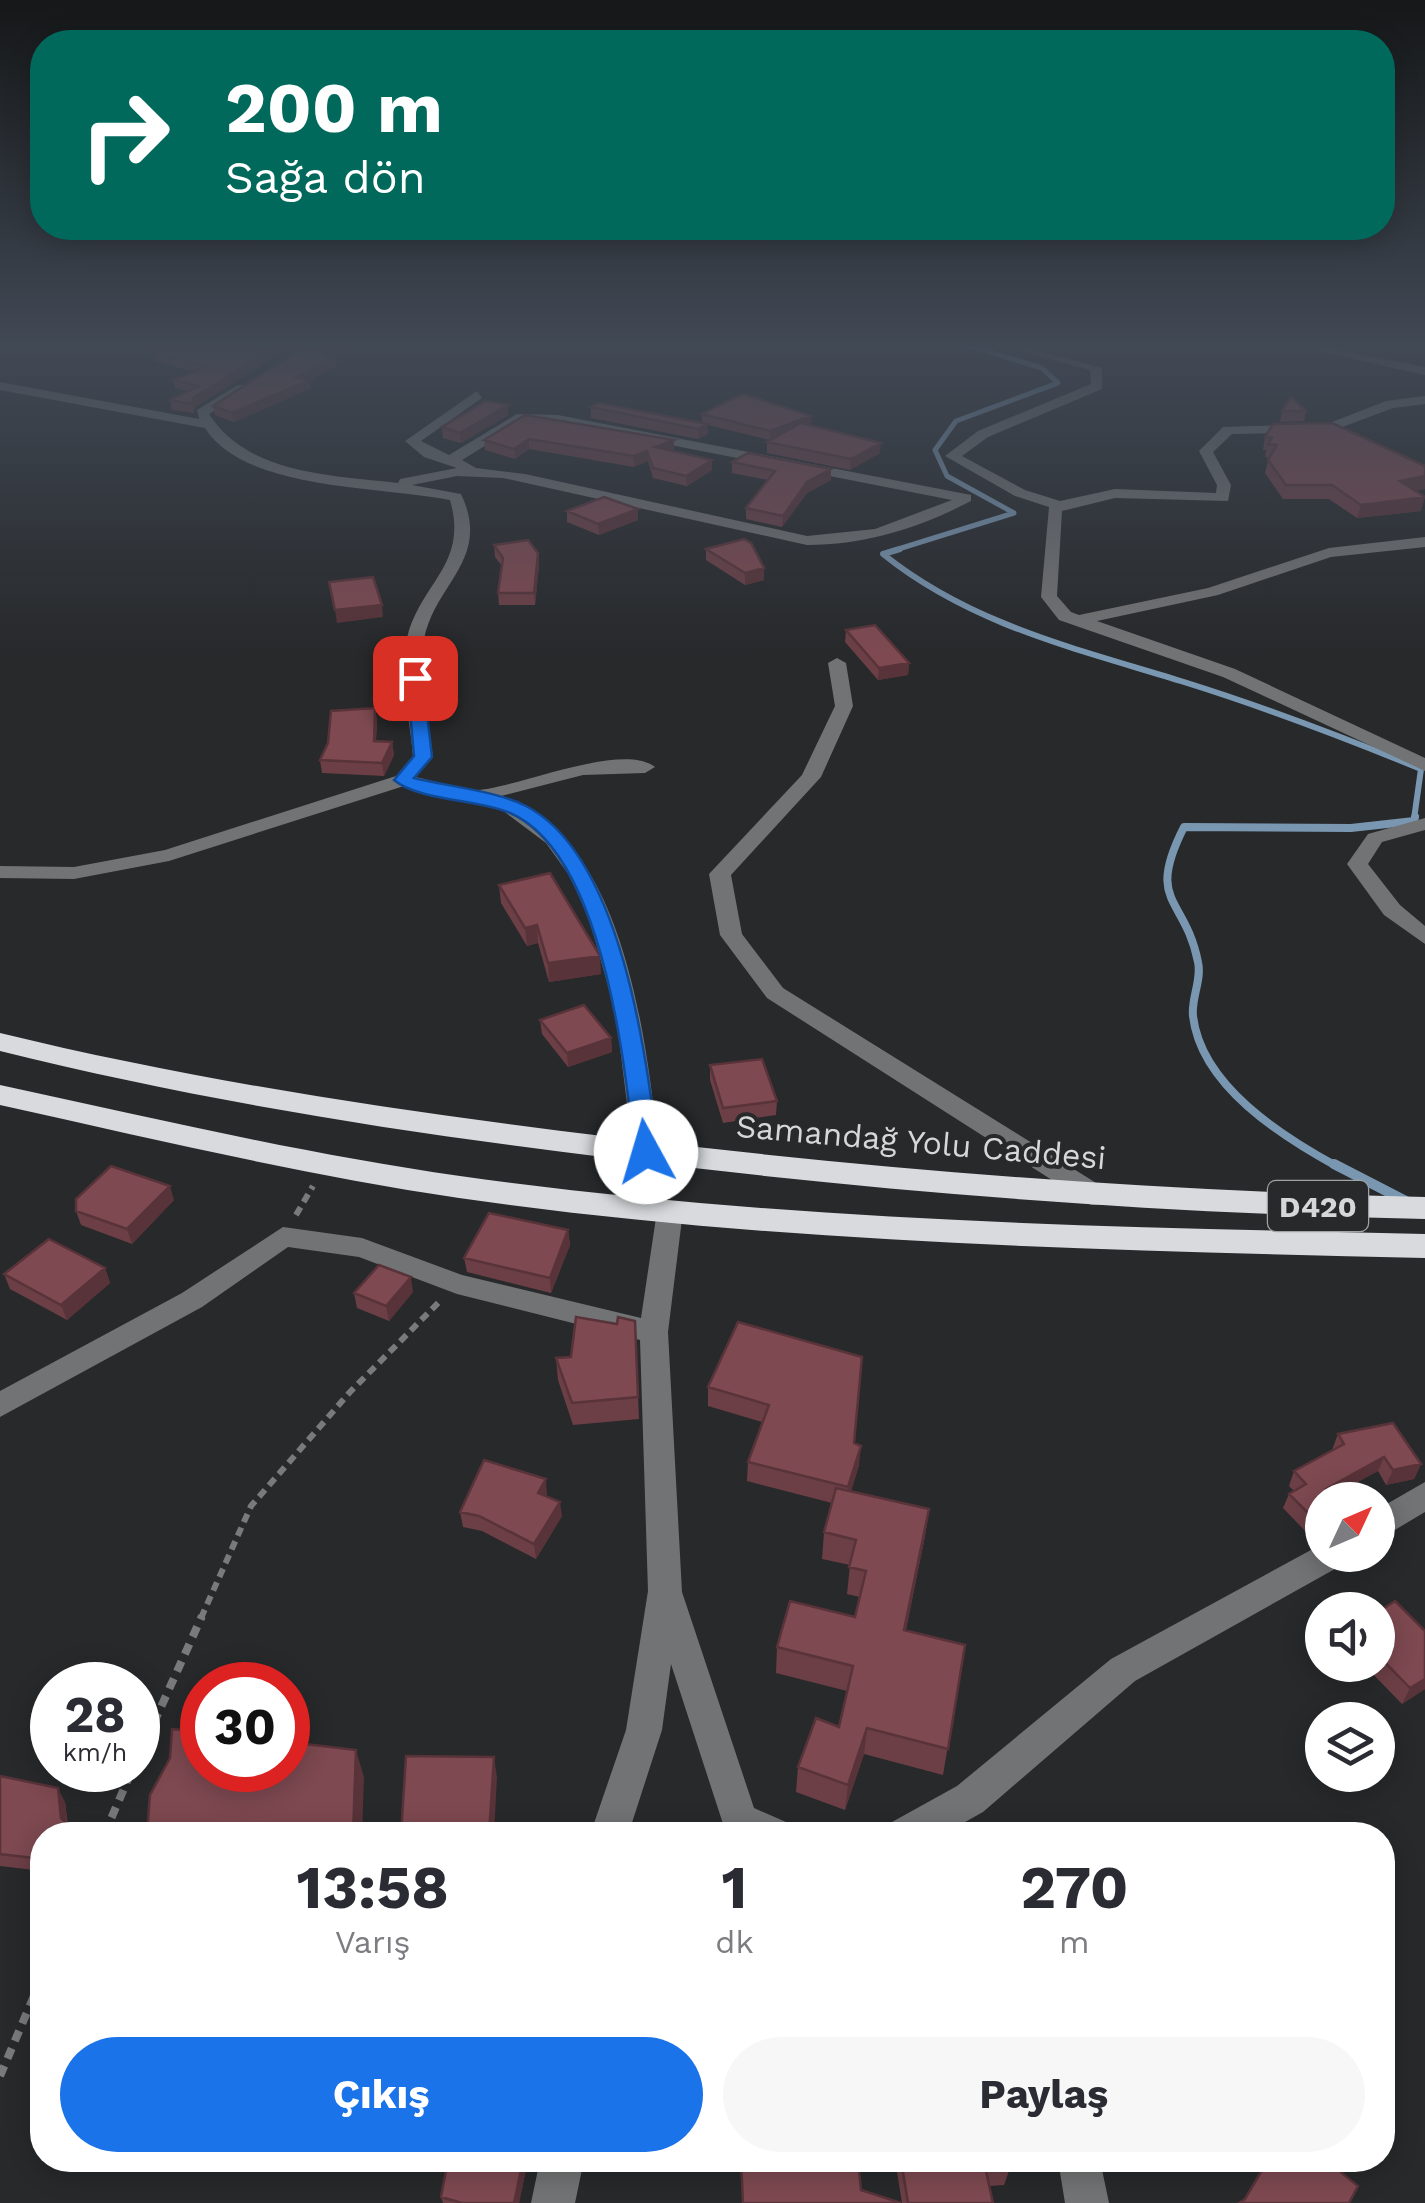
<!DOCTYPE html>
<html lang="tr">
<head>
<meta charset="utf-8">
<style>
  :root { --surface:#fff; --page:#f7f7f7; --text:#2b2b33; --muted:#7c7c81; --accent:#1a73e8 }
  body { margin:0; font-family:"Work Sans",sans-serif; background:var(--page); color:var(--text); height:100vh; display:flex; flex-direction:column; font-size:38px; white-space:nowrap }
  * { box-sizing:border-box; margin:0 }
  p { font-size:32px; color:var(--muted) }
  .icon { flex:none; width:55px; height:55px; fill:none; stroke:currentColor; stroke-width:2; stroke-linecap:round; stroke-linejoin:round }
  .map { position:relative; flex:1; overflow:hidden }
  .side { position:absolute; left:30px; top:1822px; width:1365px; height:350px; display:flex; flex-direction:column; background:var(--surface); border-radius:40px; box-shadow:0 5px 25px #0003 }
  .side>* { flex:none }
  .banner { position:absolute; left:30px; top:30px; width:1365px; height:210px; border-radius:40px; box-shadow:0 5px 25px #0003; background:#00695c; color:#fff; overflow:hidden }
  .needle { width:65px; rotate:46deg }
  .tools { position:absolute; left:1305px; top:1482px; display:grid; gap:20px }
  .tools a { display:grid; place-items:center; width:90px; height:90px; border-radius:50%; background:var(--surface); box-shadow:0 5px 25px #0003; font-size:50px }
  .speed { position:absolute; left:30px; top:1662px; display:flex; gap:20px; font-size:50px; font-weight:700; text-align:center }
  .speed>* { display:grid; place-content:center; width:130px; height:130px; border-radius:50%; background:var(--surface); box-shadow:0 5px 25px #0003; line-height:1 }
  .speed small { font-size:25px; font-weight:400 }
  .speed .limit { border:15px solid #d22; background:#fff; color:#111 }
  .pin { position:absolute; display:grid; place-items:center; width:85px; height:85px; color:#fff; margin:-42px; border-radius:20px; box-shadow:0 5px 15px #0006 }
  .me { position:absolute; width:110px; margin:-55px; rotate:354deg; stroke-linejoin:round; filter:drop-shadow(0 0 8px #0008) }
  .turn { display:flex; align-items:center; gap:35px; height:210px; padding:0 30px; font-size:45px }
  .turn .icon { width:130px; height:130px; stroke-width:2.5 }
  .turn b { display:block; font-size:70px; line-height:85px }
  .eta { display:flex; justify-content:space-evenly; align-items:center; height:170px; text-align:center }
  .eta b { font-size:60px; font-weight:700; line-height:70px }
  .button { display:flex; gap:20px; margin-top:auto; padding:20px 30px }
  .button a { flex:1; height:115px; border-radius:60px; background:var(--accent); color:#fff; font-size:40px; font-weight:700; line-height:115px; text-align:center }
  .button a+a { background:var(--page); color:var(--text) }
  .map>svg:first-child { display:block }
</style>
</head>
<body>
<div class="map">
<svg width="1425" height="2203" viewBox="0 0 1425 2203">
  <rect width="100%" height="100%" fill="#27292b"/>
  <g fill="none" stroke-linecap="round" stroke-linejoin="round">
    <path stroke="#7a97b1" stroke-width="5" d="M892,551L1014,513L947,476L935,450L956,421L1058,383L1042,368L963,344"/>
    <path stroke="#7a97b1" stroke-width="6" d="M900,549L883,554C971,625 1078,649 1184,682C1264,707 1343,737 1421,769L1414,819"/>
    <path stroke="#7a97b1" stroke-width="8" d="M1338,1167C1283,1137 1201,1086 1193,1016C1191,998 1202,980 1198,962C1185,896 1145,904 1184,827L1351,828L1414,821L1415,817"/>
    <path stroke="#7a97b1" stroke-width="10" d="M1334,1164L1425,1211"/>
    <path stroke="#797a7c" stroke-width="6" stroke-dasharray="9 6" stroke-linecap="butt" d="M296,1215L313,1186
      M201,1618L251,1506L350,1392L441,1300"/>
    <path stroke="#797a7c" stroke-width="8" stroke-dasharray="11 8" stroke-linecap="butt" d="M138,1758L202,1616
      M104,1835L132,1770
      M0,2076L42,1977"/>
    <path fill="#727374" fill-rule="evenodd" d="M994,344H1013L1102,368V389L988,437L962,456L1025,490L1060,501L1115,489L1216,493L1217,485L1199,451L1223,427L1327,424L1386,401L1425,396V404L1393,408L1329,432L1232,434L1213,452L1231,485L1228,501L1115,498L1062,511L1057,596L1071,612L1079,615L1208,588L1329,548L1425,537V547L1331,557L1218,595L1097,621L1235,669L1425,758V771L1223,677L1059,620L1041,597L1049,507L1015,496L945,456L978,431L1091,384L1090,370Z
      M1287,344H1309L1425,367V375Z
      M0,382L199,419L197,410L238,385H246V391L209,414C248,475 333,475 398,483L400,479L457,468L424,457L405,441L477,391L482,398L421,441L449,455L517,414L558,415L971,495V501C919,528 866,545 807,545L503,478L457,476L412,485L461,494C492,559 435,583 424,639C417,677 428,719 433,757L416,777C435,781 459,790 478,790C516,788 623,741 655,767L645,773L583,775L501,796C626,837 646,1041 659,1152L655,1158L646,1161L633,1152L616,1015L589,918L569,875L546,843L502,810L404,786L169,861L74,879L0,878V866L74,867L165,850L396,776L413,756C410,718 398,676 407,638C420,583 469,565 450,500C383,486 244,491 205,428L0,390ZM525,421L558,423L952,500L875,529L807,536L525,474L476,468L462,460Z
      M837,658L846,663L853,706L821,777L731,875L742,934L783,988L1109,1191L1113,1198L1109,1205H1091L767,998L720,935L709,874L802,775L835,706L828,663Z
      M1425,818V830L1382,842L1368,864L1400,905L1425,926V944L1384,915L1347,864L1368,834Z
      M670,1202L680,1204L683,1211L668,1332L682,1592L754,1808L786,1822L792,1835L726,1833L671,1664L662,1730L628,1835H590L626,1730L648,1591L640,1340L457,1294L359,1257L288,1247L202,1307L0,1417V1391L182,1293L283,1227L362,1238L462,1275L641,1318L657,1211L660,1204Z
      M1425,1482V1512L1378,1540V1509Z
      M1322,1544V1555H1346L1342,1565L1135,1681L983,1812L942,1835H886L892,1822L957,1786L1111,1659Z
      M540,2160H584L575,2203H531Z
      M1058,2160H1100L1109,2203H1065Z"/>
    <path fill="#d8dadd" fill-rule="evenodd" d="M0,1033C201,1082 405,1112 611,1137C882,1170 1152,1191 1425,1197V1219C1152,1213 881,1192 611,1158C405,1133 201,1101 0,1051Z
      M0,1085C153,1118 304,1154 460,1176C779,1221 1103,1227 1425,1234V1258C1103,1250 779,1244 459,1198C304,1175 153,1139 0,1105Z"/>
  </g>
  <path fill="#6c3f46" d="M178,344H295L195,407L194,413L172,410L170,400L188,391L175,388L173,380L194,372L154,361L152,353Z
    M334,357H336L337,366L310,380L311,388L234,422L215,415L213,406Z
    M508,405V415L461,443L443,438L442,427Z
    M591,407L702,423V414L811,425L880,453L850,470L767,453V442L770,440L708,425V434L698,439L591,418Z
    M1282,411H1306L1304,421L1280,422Z
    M525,415L674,440V449L671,451L712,470L687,486L653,478L648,461L634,467L529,449L515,459L485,450L484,440Z
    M1265,437L1425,466V489L1415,491L1421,511L1357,518L1329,499H1283L1265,473L1269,458L1265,457L1266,450H1263Z
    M732,462L831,480L807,493L782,527L746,519V508L768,480L732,473Z
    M567,511L638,520L599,535L567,522Z
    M494,545L539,565L535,605H499L498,593L502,566L495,557Z
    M706,549L764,568V580L745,585L706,560Z
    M846,630L909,663L908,675L878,680L845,642Z
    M375,708L377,721L376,741L392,742L394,755L384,776L322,773L320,760Z
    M499,885L601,974L549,982L538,943L527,946L501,903Z
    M540,1020L611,1038L612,1052L568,1067L542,1034Z
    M710,1065L777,1101L776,1115L723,1123L710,1080Z
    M174,1200L132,1244L81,1225L76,1211Z
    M568,1230L570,1245L551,1293L467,1272L464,1258Z
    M105,1268L110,1283L67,1320L10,1289L4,1274Z
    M413,1292L389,1321L357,1308L354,1293Z
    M635,1321L639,1419L573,1425L558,1380L556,1358L571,1357L617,1324Z
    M738,1322L859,1465L851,1491L929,1509L925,1536L906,1630L965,1645L943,1775L864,1754L845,1810L796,1792L798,1767L839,1727L847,1691L776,1673L777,1647L855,1617L860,1597L847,1594L850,1565L822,1559L824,1532L832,1503L747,1481L748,1462L762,1422L708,1406V1387Z
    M1338,1434L1421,1464L1414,1479L1386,1485L1378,1471L1322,1500V1527L1309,1535L1283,1508L1289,1494L1294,1491L1289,1486L1294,1471L1332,1450Z
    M546,1479V1496L562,1516L536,1559L482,1531L463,1527L460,1512Z
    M1378,1612L1425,1631V1689L1402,1704L1364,1665H1378Z
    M0,1776L65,1802L68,1825L42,1835V1871L0,1866Z
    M448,2160H528L519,2203H443L441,2197Z
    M895,2160H1008L1010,2168L1004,2185L989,2186L993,2203H902Z"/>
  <path fill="#583339" d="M280,344H295L195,407L194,413L192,404L193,398Z
    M337,344H348L330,360L336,357L337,366L310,380L311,388L234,422L232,413L296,377Z
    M508,405V415L461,443L460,433Z
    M811,416V425L770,440V431Z
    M708,424V434L698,439V429Z
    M529,439V449L515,459L514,449Z
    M674,440V449L656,457L655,447Z
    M881,443L880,453L850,470L851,459Z
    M647,451L648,461L634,467V456Z
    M712,460V470L687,486L686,476Z
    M831,469V480L807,493L782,527L783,516L807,482Z
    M1425,476V489L1397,495L1400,481Z
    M1425,497L1421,511L1357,518L1361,505Z
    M638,509V520L599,535L598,524Z
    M538,553L539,565L535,605L534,593Z
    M764,568V580L745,585V573Z
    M382,605L383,617L337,623L335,610Z
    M909,663L908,675L878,680L879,668Z
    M375,708L377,721L375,754L374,741Z
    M392,742L394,755L384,776L382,763Z
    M537,925L538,943L527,946L525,928Z
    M600,956L601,974L549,982L548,963Z
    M611,1038L612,1052L568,1067L567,1053Z
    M170,1186L174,1200L132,1244L127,1229Z
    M568,1230L570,1245L551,1293L550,1278Z
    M105,1268L110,1283L67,1320L61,1305Z
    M411,1277L413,1292L389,1321L386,1306Z
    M861,1446L859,1465L846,1507L848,1487Z
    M1384,1457L1378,1471L1326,1500V1489Z
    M1421,1464L1414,1479L1386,1485L1393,1470Z
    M546,1479L547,1494L540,1508L538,1493Z
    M560,1502L562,1516L536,1559L534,1544Z
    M929,1509L925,1536L900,1656L904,1630Z
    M1322,1516V1527L1309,1535L1315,1520Z
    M1425,1679V1689L1402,1704L1410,1688Z
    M867,1728L864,1754L845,1810L848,1785Z
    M356,1750L364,1777L362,1835H353Z
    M494,1757L497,1777L494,1835H489Z
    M58,1788L65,1802L68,1831L61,1818Z
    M523,2160H528L519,2203H514Z"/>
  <path fill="#7e4951" stroke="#583339" stroke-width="2.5" d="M178,344H280L193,398L192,404L170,400L199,386L173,380L207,366L152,353Z
    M308,344H337L325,355L336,357L296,377L310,380L232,413L213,406Z
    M743,394L811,416L770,431L702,414Z
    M1291,397L1306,411H1282Z
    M486,401L508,405L460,433L442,427Z
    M598,403L708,424L698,429L591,407Z
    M525,415L674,440L655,447L712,460L686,476L653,468L647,451L634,456L529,439L514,449L484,440Z
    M801,423L881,443L851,459L767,442Z
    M1332,423L1425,466V476L1400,481L1425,497L1361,505L1332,485H1286L1268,460L1277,445L1268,444L1272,438L1265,437L1273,424Z
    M748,453L831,469L807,482L783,516L746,508L775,471L732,462Z
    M604,497L638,509L598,524L567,511Z
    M744,539L751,543L764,568L745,573L706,549Z
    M528,540L538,553L534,593H498L503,558L494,545Z
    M373,577L382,605L335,610L329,582Z
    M875,625L909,663L879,668L846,630Z
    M375,708L374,741L392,742L382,763L320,760L328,743L331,711Z
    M550,873L600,956L548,963L537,925L525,928L499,885Z
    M584,1005L611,1038L567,1053L540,1020Z
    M762,1059L777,1101L723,1108L710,1065Z
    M111,1166L170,1186L127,1229L76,1211V1199Z
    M489,1213L568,1230L550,1278L464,1258Z
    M49,1239L105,1268L61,1305L4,1274Z
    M379,1265L411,1277L386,1306L354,1293Z
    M576,1317L617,1324L618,1317L635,1321L638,1397L572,1403L556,1358L571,1357Z
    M738,1322L862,1357L854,1443L861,1446L848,1487L748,1462L769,1405L708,1387Z
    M1393,1423L1421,1464L1393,1470L1384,1457L1326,1489L1338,1500H1322V1516L1315,1520L1289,1494L1306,1484L1294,1471L1344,1444L1338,1434Z
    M484,1460L546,1479L538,1493L560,1502L534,1544L479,1516L460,1512Z
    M836,1488L929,1509L904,1630L965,1645L948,1749L867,1728L848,1785L798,1767L816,1718L839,1727L853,1666L777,1647L790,1601L855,1617L866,1571L849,1567L856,1540L824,1532Z
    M1395,1601L1425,1631V1679L1410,1688L1378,1655V1612Z
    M172,1729L202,1732V1770H288V1742L356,1750L353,1835H147L150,1795L170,1758Z
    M406,1756L494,1757L489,1835H401Z
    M0,1776L58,1788L61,1818L76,1833L74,1835H42V1859L0,1854Z
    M448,2160H523L514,2203H462L441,2197Z
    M741,2160H858L861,2190L901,2203H743Z
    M901,2160H1008L1010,2168L986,2171L993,2203H908Z
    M1268,2160H1326L1358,2186L1349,2203H1239L1245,2199Z"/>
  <linearGradient id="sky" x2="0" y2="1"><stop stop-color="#151718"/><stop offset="0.53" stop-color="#414955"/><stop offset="1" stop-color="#414955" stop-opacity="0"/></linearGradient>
  <rect width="1425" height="652" fill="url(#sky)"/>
  <path fill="#1a73e8" stroke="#114b97" stroke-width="2.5" d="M415,673L423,678L432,757L414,778C446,786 497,791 526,806C621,855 647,1056 658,1152L654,1158H638L634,1152C626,1065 602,853 510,813C479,799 419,801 394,780L414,756L407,678Z"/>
  <g text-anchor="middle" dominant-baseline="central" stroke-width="8" stroke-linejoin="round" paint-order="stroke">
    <rect fill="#27292b" stroke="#a2a3a4" stroke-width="2.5" x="1268" y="1181" width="100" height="50" rx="8"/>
    <g font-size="30" font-weight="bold" fill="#d6d7d8">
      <text x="1318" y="1206">D420</text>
    </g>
    <g font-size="32" fill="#d6d7d8" stroke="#27292b">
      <text transform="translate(921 1142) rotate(5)">Samandağ Yolu Caddesi</text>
    </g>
  </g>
</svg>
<div class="tools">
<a><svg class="needle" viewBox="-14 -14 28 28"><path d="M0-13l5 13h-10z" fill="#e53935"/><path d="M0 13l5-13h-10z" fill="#7c7c81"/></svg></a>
<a><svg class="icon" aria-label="sound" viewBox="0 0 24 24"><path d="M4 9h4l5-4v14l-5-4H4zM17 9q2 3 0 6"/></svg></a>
<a><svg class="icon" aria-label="layers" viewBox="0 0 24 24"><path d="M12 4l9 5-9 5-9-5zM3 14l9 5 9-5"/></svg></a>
</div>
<div class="speed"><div>28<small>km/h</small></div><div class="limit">30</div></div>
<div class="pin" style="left:415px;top:678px;background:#d93025"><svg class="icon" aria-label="arrive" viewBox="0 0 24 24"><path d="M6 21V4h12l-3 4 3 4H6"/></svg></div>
<svg class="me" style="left:646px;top:1152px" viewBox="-20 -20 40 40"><circle r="19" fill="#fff"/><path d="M0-13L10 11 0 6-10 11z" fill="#1a73e8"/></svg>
<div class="banner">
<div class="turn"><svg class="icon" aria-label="right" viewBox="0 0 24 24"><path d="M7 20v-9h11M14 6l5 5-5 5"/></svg><div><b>200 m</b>Sağa dön</div></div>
</div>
<section class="side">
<div class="eta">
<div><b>13:58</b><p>Varış</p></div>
<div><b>1</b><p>dk</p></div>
<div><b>270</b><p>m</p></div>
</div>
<div class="button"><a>Çıkış</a><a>Paylaş</a></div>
</section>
</div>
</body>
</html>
